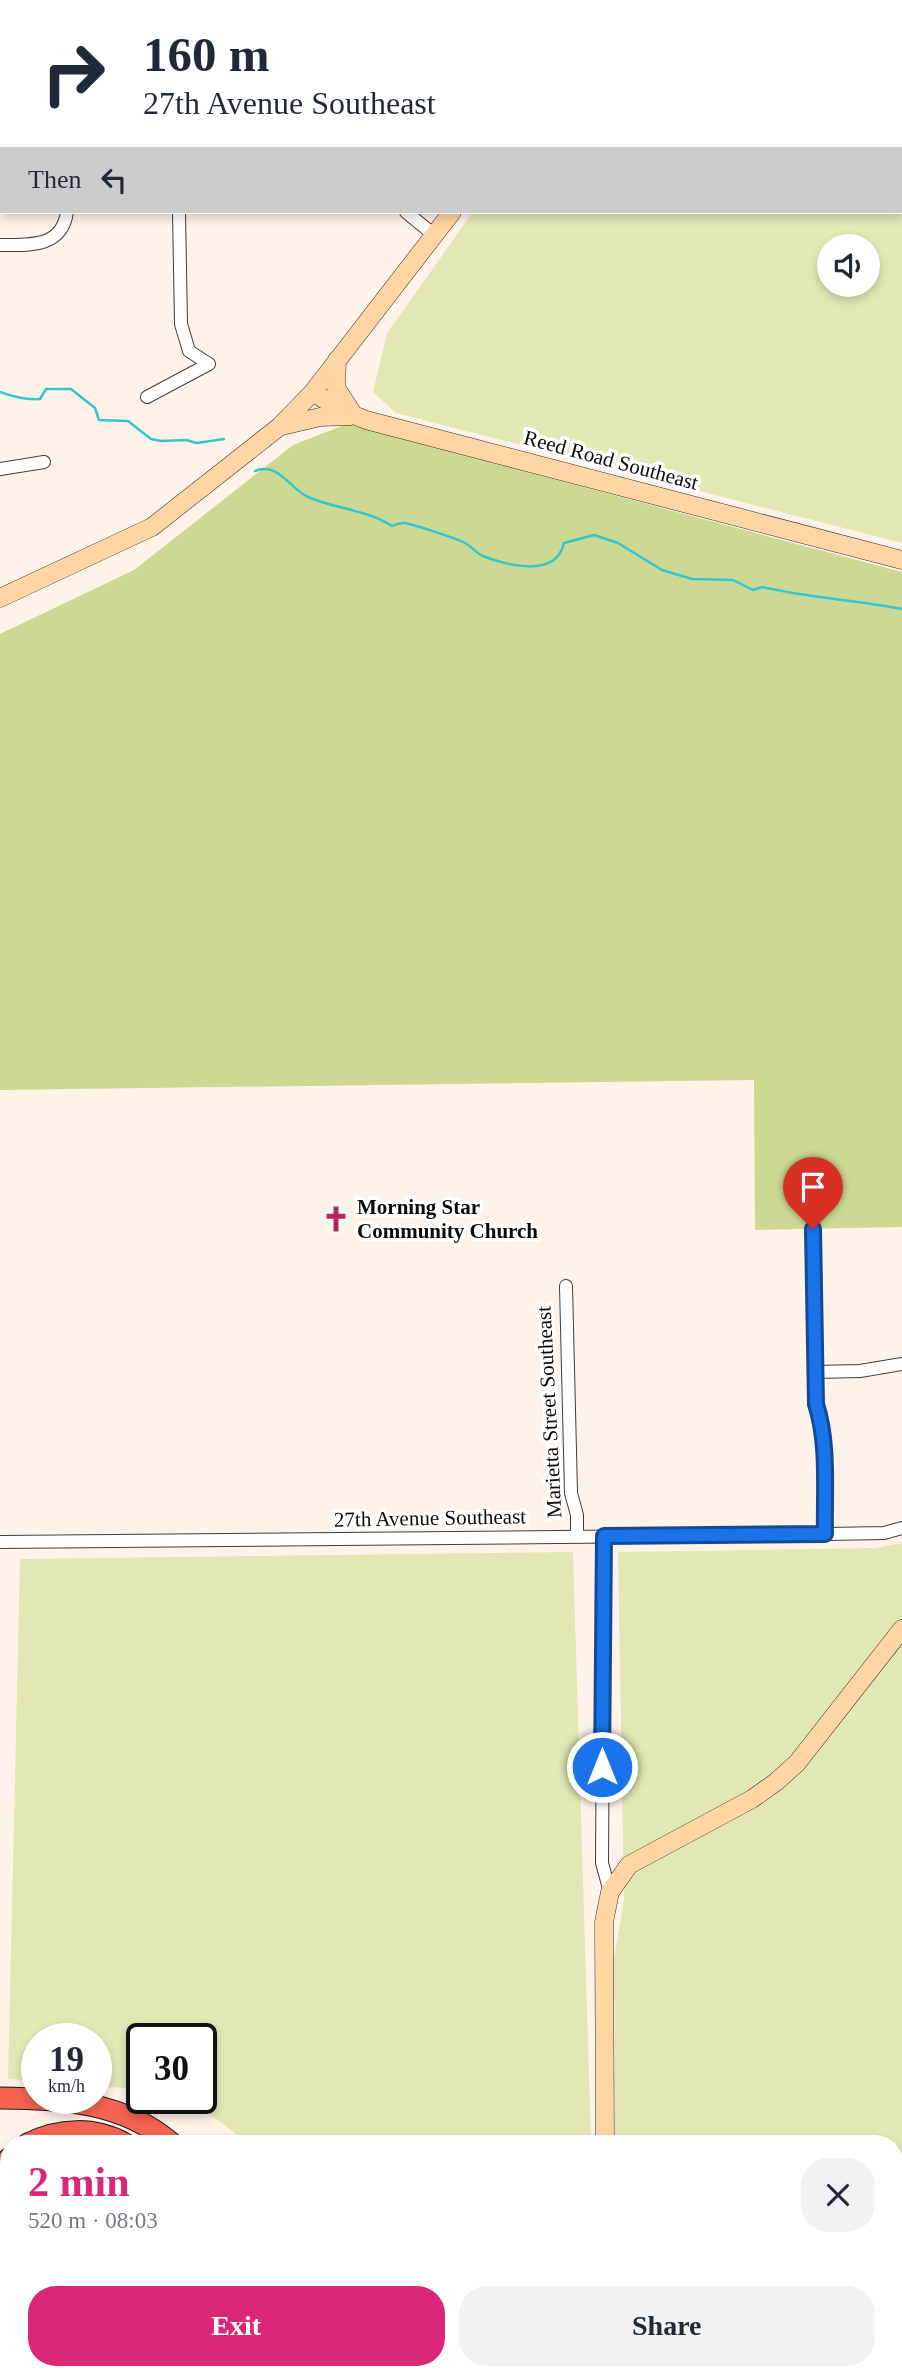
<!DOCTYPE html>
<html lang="en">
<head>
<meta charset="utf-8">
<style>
  :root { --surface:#fff; --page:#f2f2f3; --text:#1f2937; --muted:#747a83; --accent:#db2777 }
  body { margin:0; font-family:"Times New Roman",serif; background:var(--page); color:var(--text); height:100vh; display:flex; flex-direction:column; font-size:26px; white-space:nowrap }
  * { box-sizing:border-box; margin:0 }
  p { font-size:23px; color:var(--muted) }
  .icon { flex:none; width:38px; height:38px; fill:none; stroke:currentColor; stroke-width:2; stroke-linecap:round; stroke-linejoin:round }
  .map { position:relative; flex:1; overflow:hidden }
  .sheet { position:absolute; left:0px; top:2135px; width:903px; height:245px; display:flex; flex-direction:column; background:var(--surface); border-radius:28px 28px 0 0; box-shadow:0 4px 10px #0003 }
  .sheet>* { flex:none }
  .banner { position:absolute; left:0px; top:0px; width:903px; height:214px; box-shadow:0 4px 10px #0003; background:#fff; color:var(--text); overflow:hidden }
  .fabs { position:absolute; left:817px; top:234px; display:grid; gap:14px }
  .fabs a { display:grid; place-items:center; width:63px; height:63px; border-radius:50%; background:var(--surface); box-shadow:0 4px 10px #0003; font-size:35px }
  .speed { position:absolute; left:21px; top:2023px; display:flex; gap:14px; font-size:35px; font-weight:700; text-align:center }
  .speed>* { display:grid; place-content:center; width:91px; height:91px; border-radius:50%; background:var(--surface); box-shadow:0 4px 10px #0003; line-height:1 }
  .speed small { font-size:18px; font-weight:400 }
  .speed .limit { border:4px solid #111; border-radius:10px; background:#fff; color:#111 }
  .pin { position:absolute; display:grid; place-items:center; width:60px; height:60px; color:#fff; margin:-72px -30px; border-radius:50% 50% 50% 0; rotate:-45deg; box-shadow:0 0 7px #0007 }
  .pin .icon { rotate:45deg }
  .me { position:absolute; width:77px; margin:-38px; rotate:0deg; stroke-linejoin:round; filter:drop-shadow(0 0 5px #0008) }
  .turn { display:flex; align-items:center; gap:24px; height:147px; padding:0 28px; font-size:32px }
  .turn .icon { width:91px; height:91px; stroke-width:2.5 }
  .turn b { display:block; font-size:49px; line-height:60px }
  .then { display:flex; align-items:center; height:66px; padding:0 28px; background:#0003; gap:14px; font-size:26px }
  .round { display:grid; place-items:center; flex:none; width:74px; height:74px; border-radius:28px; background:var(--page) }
  .overview { display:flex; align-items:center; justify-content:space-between; height:119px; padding:0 28px }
  h1 { font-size:42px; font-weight:700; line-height:52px; color:var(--accent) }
  .cta { display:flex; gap:14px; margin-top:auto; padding:14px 28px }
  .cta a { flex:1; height:80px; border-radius:28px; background:var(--accent); color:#fff; font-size:28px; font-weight:700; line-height:80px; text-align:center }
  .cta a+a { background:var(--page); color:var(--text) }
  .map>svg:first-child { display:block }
</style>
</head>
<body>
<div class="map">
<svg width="902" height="2380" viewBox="0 0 902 2380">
  <rect width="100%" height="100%" fill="#fff3e9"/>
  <path fill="#e2e8b4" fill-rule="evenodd" d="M624,0H902V543L396,413L373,392L387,333L473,212H901V2ZM830,247H868V285H830Z
    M902,1543V2380H699L705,2371H894V2144H615L614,1959L624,1900L618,1552L875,1548Z
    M573,1552L591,2141L249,2144L189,2098H201V2039H142V2089L96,2086V2039H37V2081L8,2079L20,1559Z"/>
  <path fill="#cbd993" d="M347,424L902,572V1227L755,1230L754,1080L0,1090V634L134,570L293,445Z"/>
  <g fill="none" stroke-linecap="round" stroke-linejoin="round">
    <path stroke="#35c6cd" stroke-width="2.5" d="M0,392C13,397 25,400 40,399L46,389H71L95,408L99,420L128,421L151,439L161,441L186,440L197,443L224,439
      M255,471C278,462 289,487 306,496C333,509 366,509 392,526C396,525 399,523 403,523C407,522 458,539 465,543C471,546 476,553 483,556C506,565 556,579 564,543L594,535L618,543L662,570L692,579L733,580L753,590L762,587C809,598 857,600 902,609"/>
    <g stroke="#3e3e3e" stroke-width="14">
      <path id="street" d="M283,0V2
        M0,51H2
        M179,212L181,324L189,351L209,364
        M406,212L434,235
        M0,245C29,245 62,248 67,212
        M147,397L209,364
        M0,469L44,462
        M813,1229L816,1404C829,1445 825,1491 825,1534
        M566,1286L571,1493L577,1515V1536
        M815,1372L860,1371L902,1364
        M604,1536L602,1863L610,1892
        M0,1542L772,1535L884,1533L902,1528"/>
    </g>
    <g stroke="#2d2d2d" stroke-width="19">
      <path id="secondary" d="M614,2L615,0
        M337,360L336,388L353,414
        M313,392L339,409L366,420L902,560
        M282,426L320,417L351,416
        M0,598L152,527L279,427L313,392L452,212
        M605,2144L604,1922L610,1892L629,1865L752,1799L776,1782L797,1763L902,1629
        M894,2299L902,2301
        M660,2380L667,2371"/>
    </g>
    <g stroke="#1c1c1c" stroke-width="23">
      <path id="highway" d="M0,2098C62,2099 123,2101 172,2144
        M28,2144C59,2128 95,2127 125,2144
        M0,2171L9,2159
        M0,2325L9,2326
        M0,2343L9,2344
        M169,2371L206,2380
        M366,2371L382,2380
        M0,2376L26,2380"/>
    </g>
    <use href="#street" stroke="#fff" stroke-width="12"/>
    <use href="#secondary" stroke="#ffd5a4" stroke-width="18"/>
    <use href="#highway" stroke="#f56351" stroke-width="21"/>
  </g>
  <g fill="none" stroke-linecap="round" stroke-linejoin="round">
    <g stroke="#114b97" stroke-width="18">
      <path id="route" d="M602,1767L604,1536L825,1534C824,1491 829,1445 816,1404L813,1229"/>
    </g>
    <use href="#route" stroke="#1a73e8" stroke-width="12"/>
  </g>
  <defs>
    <g id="church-bare" transform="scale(2.1)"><path d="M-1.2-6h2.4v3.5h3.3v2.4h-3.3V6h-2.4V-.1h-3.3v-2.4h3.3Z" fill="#bb2360" stroke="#fff" stroke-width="2.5" paint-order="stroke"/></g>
  </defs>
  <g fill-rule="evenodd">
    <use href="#church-bare" x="336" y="1219"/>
  </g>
  <g text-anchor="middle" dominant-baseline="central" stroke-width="7" stroke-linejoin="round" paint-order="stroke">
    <g font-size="21" fill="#0b0b0b" stroke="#fff">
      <text transform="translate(611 460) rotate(15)">Reed Road Southeast</text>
      <text transform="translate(549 1412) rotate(-93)">Marietta Street Southeast</text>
      <text transform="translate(430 1518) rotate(-1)">27th Avenue Southeast</text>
    </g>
    <g font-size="21" font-weight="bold" fill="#0b0b0b" stroke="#fff" text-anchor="start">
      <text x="357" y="1207">Morning Star<tspan x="357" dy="24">Community Church</tspan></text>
    </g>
  </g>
</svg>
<div class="fabs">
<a><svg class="icon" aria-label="sound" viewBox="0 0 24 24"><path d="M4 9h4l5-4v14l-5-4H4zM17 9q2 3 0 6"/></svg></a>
</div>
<div class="speed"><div>19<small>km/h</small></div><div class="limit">30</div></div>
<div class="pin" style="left:813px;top:1229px;background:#d93025"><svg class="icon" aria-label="arrive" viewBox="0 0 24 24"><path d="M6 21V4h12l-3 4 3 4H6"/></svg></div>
<svg class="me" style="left:602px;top:1767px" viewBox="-20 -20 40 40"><circle r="17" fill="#1a73e8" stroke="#fff" stroke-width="3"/><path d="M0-11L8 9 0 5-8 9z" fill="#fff"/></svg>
<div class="banner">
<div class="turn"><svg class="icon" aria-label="right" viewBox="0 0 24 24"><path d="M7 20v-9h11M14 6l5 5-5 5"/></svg><div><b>160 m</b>27th Avenue Southeast</div></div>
<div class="then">Then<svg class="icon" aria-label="left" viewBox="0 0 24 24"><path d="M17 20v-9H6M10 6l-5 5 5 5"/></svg></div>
</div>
<section class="sheet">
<div class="overview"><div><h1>2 min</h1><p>520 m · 08:03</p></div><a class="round"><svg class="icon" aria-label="close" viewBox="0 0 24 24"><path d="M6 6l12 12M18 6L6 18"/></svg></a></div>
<div class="cta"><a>Exit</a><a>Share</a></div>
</section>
</div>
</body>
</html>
